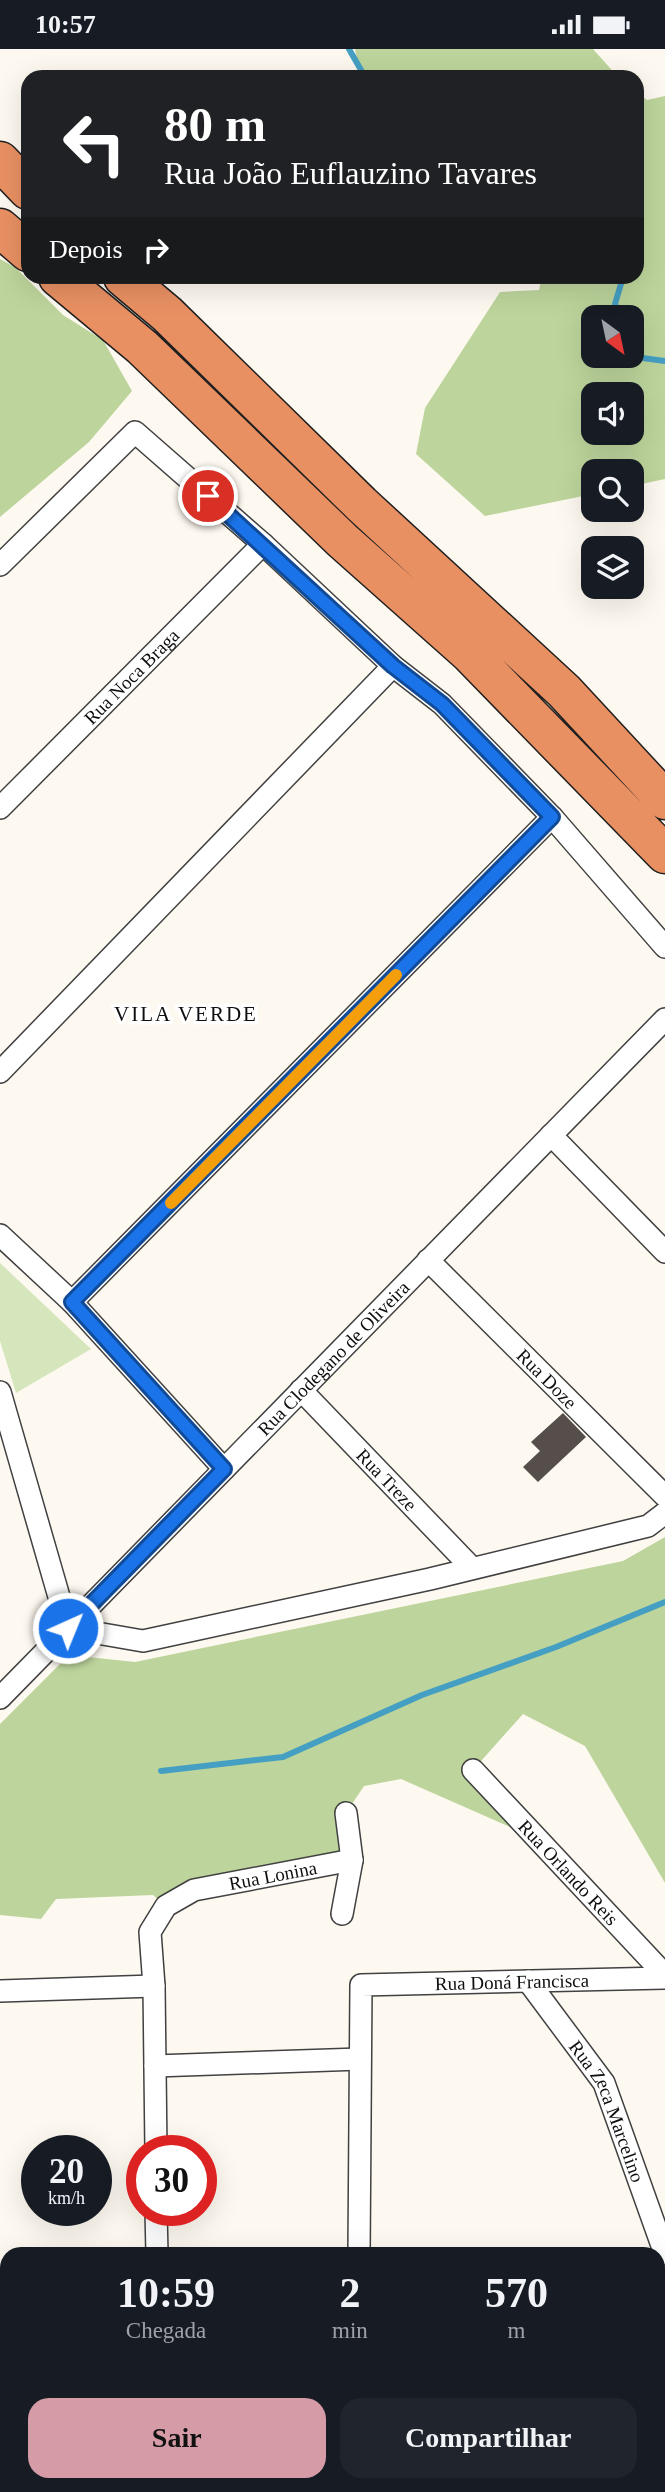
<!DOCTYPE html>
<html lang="pt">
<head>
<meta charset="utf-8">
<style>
  :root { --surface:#171b24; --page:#20242c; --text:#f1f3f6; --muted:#9ea1a6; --accent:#d59ca7 }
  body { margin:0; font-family:Georgia,serif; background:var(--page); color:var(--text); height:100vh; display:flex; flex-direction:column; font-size:26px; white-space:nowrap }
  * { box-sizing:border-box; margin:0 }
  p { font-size:23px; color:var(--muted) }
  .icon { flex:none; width:38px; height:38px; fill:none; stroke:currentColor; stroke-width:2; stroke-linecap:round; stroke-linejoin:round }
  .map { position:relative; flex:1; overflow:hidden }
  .details { position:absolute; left:0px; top:2198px; width:665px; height:245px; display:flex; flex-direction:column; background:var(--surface); border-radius:21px 21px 0 0; box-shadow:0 7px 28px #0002 }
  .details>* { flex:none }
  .banner { position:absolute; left:21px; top:21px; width:623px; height:214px; border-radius:21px; box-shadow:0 7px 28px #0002; background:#202124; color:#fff; overflow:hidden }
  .needle { width:46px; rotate:147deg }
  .buttons { position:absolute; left:581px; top:256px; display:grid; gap:14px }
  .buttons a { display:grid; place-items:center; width:63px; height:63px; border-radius:14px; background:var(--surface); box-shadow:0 7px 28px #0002; font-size:35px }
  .speed { position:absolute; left:21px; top:2086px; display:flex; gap:14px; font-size:35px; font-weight:700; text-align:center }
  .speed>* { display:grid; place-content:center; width:91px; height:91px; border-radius:50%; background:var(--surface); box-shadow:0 7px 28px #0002; line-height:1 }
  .speed small { font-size:18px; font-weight:400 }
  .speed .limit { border:10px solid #d22; background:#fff; color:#111 }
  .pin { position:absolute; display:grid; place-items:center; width:60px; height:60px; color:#fff; margin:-30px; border:4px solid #fff; border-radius:50%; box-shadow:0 2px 7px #0007 }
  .me { position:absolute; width:77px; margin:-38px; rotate:44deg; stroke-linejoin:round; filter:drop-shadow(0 0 5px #0008) }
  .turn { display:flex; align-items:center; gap:24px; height:147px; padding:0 28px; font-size:32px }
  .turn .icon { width:91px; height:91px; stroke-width:2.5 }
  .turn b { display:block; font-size:49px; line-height:60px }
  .then { display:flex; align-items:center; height:66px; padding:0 28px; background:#0003; gap:14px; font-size:26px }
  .eta { display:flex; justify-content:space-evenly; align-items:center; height:119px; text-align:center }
  .eta b { font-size:42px; font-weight:800; line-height:49px }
  .primary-button { display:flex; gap:14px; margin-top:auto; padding:14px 28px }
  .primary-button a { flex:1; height:80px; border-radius:21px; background:var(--accent); color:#111; font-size:28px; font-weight:800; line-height:80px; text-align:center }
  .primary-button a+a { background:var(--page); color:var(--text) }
  .status { display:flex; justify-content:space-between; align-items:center; height:49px; padding:0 35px; background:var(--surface); direction:ltr }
  .status svg { height:19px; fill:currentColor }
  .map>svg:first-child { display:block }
</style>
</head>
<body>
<div class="status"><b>10:57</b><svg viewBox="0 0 49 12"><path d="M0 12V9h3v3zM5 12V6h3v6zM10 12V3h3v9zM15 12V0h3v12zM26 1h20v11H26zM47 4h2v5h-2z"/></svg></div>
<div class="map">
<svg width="665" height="2443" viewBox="0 0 665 2443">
  <rect width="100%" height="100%" fill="#fef9f0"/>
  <path fill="#d6e6bc" d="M0,1214L91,1300L16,1344L0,1292Z"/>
  <path fill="#bdd59c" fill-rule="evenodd" d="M355,0H593L618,28H360Z
    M637,43L647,51L665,47V430L632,437V422H593V445L485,467L416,405L425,359L500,243L539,241L542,228H637ZM593,268H632V306H593ZM593,345H632V383H593Z
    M0,210L15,218L63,266L103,291L132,342L89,393L0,468Z
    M665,1488V1834L585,1697L523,1665L473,1721L512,1779L401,1730L364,1737L346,1764L352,1811L166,1857L153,1846L56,1850L41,1870L0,1866V1675L69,1606L135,1613L623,1512Z"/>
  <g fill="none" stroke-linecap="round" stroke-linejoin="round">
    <path stroke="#459fc2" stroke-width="6" d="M349,0L365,28
      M620,268L615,255L623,228
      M632,300L635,308L665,312
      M161,1722L283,1708L422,1646L556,1598L665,1553"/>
  </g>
  <path fill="#554e4b" d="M563,1364L586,1388L538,1433L523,1418L540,1402L531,1393Z"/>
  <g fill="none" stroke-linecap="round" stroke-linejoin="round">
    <g stroke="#414141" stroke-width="13">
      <path id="lane" d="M638,2436L640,2443
        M572,2443L599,2436"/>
    </g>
    <g stroke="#414141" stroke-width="24">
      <g id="street">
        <path d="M0,516L135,383L263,495L393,617L442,655L552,768L665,898"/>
        <path id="s1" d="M0,759L263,495"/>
        <path d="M0,1023L393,617"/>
        <path d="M551,1086L665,1203"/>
        <path d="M0,1186L72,1253L224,1420"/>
        <path id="s2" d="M428,1211L665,1447"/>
        <path d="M72,1253L552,768"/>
        <path id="s3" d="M301,1341L472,1519"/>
        <path d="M0,1343L68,1579L143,1592L430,1530L648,1477L665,1464"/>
        <path id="s4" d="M0,1649L665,970"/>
        <path id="s5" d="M473,1721L665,1926"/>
        <path d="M342,1865L352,1811L346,1764"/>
        <path id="s6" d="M528,1932L604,2034L665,2205"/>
        <path d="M0,1942L154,1937"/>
        <path d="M155,2017L360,2010"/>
        <path id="s7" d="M156,2102L154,1937L150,1883L166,1857L194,1841L352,1811"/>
        <path d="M156,2161L157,2205"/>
        <path id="s8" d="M359,2205L361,1936L665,1929"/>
        <path d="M0,2257H7"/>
        <path d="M658,2259H665"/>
        <path d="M155,2443V2436"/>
        <path d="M354,2443V2436"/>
      </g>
    </g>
    <g stroke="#1f1f1f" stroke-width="41">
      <path id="highway" d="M0,112L28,141
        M0,179L28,203
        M58,228L142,298L343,492L469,604L665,805
        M123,228L167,265L361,455L564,642L665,751"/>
    </g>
    <use href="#lane" stroke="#fff" stroke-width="10"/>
    <use href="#street" stroke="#fff" stroke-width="21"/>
    <use href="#highway" stroke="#e99063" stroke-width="38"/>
  </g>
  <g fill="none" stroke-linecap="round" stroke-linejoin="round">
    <g stroke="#114b97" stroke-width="18">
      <path id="route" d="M68,1579L224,1420L72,1253L552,768L442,655L393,617L208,447"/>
    </g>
    <use href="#route" stroke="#1a73e8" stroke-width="12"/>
    <path stroke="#f59e0b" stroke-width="12" d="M171,1154L396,926"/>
  </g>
  <g text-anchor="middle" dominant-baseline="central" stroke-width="7" stroke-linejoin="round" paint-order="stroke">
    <g font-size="19" fill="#0e0e0e" stroke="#fff">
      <text stroke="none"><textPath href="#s1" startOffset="186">Rua Noca Braga</textPath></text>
      <text stroke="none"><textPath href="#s4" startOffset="476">Rua Clodegano de Oliveira</textPath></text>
      <text stroke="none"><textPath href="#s2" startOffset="168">Rua Doze</textPath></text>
      <text stroke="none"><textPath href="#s3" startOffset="124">Rua Treze</textPath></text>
      <text stroke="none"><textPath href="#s5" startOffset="140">Rua Orlando Reis</textPath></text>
      <text stroke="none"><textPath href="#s7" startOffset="362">Rua Lonina</textPath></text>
      <text stroke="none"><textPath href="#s8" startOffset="420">Rua Doná Francisca</textPath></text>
      <text stroke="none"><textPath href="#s6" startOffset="154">Rua Zeca Marcelino</textPath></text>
    </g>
    <g font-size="21" letter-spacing="2" fill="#0e0e0e" stroke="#fff">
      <text x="186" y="965">VILA VERDE</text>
    </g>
  </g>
</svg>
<div class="buttons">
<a><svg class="needle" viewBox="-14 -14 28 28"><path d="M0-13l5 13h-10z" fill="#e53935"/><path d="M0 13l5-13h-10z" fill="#9ea1a6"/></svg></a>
<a><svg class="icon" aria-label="sound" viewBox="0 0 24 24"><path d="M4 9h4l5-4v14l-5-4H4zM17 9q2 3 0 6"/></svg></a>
<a><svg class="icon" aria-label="search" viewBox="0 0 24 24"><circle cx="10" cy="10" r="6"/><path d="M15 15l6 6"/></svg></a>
<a><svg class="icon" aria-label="layers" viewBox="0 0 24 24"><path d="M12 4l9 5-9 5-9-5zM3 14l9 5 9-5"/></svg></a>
</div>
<div class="speed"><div>20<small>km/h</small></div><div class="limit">30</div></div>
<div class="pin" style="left:208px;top:447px;background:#d93025"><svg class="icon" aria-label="arrive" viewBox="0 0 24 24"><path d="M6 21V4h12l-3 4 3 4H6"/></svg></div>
<svg class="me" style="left:68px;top:1579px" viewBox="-20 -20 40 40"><circle r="17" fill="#1a73e8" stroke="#fff" stroke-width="3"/><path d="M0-11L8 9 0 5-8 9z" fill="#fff"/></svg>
<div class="banner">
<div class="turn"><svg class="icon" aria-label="left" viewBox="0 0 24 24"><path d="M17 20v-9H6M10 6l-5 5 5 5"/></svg><div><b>80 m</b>Rua João Euflauzino Tavares</div></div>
<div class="then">Depois<svg class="icon" aria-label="right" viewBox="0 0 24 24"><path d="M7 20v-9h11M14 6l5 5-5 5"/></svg></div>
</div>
<section class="details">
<div class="eta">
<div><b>10:59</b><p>Chegada</p></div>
<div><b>2</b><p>min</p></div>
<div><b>570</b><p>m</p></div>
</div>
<div class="primary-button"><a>Sair</a><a>Compartilhar</a></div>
</section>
</div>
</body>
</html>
